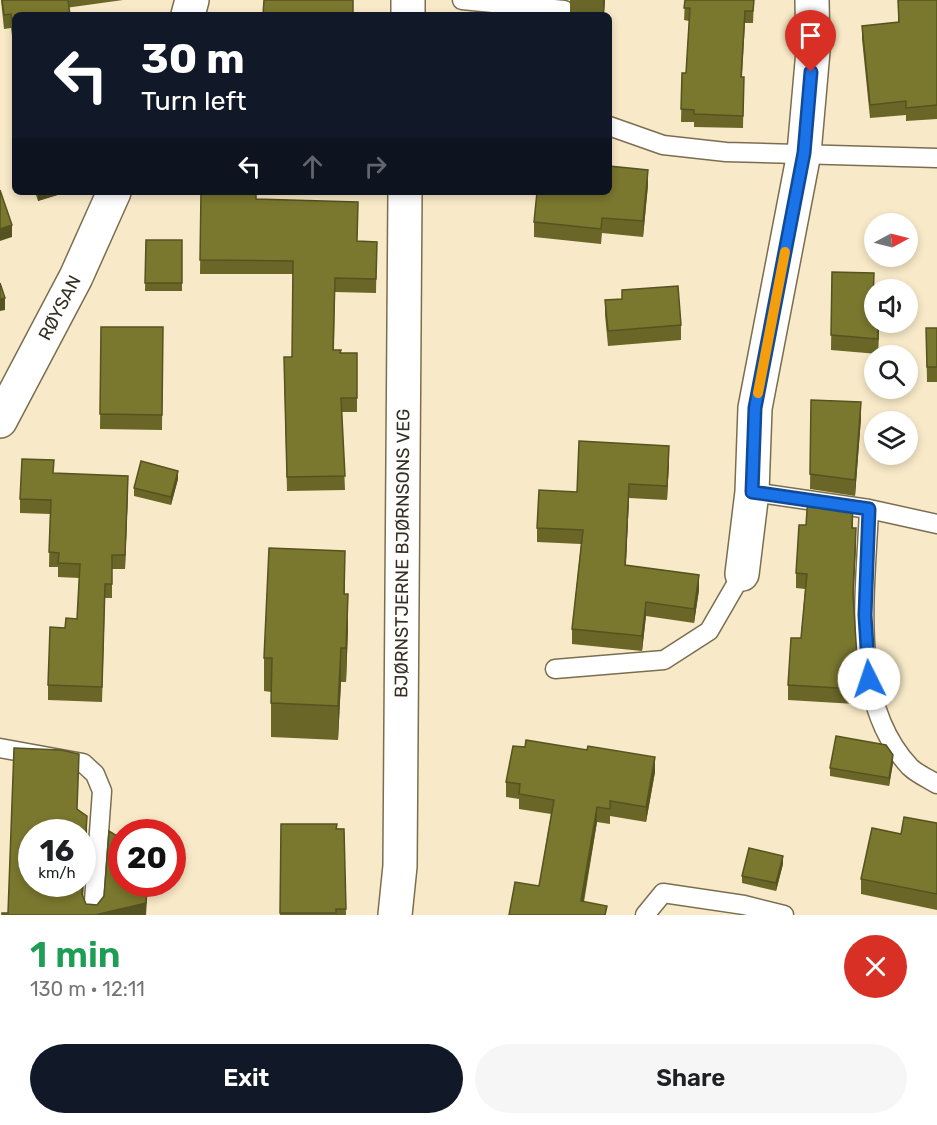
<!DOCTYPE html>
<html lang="en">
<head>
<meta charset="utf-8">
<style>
  :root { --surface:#fff; --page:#f6f6f6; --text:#202124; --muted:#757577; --accent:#111827 }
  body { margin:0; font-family:Rubik,sans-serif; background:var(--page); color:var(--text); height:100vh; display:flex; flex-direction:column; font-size:22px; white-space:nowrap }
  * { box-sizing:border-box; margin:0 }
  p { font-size:20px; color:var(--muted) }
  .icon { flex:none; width:33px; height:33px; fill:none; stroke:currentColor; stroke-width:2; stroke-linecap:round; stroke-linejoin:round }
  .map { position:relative; height:915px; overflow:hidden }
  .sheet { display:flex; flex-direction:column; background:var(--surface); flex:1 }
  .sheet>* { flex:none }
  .banner { position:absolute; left:12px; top:12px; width:600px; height:183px; border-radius:9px; box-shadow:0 3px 9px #0003; background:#111827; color:#fff; overflow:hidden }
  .needle { width:39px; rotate:83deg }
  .controls { position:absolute; left:864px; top:213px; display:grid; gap:12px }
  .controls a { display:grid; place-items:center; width:54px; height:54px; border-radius:50%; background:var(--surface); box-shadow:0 3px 9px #0003; font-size:30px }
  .speed { position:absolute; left:18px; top:819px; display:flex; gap:12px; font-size:30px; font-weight:700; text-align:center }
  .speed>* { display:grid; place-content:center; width:78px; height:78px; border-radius:50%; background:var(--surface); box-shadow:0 3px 9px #0003; line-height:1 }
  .speed small { font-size:15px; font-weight:400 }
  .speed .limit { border:9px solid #d22; background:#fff; color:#111 }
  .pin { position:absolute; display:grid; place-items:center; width:51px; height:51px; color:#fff; margin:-62px -26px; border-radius:50% 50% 50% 0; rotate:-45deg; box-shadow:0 0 6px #0007 }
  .pin .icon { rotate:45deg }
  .me { position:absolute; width:66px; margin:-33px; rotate:356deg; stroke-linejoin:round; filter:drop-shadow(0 0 4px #0008) }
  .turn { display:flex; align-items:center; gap:21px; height:126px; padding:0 30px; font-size:27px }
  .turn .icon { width:78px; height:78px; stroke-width:2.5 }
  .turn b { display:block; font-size:42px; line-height:51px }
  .lanes { display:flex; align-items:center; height:57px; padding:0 30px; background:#0003; justify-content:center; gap:30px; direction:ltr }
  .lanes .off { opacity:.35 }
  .round { display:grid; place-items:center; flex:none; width:63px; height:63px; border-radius:32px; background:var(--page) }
  .summary { display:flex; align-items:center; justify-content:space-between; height:102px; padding:0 30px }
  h1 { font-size:36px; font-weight:600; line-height:45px; color:#1e9e55 }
  .primary-button { display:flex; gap:12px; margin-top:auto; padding:12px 30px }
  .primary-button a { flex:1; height:69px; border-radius:36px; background:var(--accent); color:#fff; font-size:24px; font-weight:600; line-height:69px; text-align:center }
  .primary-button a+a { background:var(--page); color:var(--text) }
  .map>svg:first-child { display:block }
</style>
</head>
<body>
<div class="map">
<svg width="937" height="915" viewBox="0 0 937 915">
  <rect width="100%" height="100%" fill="#f8eac8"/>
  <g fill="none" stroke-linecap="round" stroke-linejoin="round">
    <g stroke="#7b6e50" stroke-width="21">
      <path id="service" d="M462,0L564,10
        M609,126L663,145L726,152L937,158
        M752,492L869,509L937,524
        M869,509C866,591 848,701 910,767C917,774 929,779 937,784
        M555,669L664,660L709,631L742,574
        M0,748L83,763L95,774L102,791L93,915
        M645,915L663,893L744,905L784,915"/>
    </g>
    <g stroke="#7b6e50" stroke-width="36">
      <g id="minor">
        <path d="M188,15L192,0"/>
        <path d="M408,15V0"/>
        <path id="s1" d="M0,421L76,277L114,192"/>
        <path d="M742,574L752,492L755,408L804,153L813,51L812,0"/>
        <path id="s2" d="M395,915L400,866L405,192"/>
      </g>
    </g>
    <use href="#service" stroke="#fff" stroke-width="18"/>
    <use href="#minor" stroke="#fff" stroke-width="33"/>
  </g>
  <path fill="#696628" d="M1,0H123L15,15L14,52L11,28L4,29Z
    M570,0H605L604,15H570Z
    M685,0H754L753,23H745L742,77H744L743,128L694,127V122H681L682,73H686L689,21L684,20Z
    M898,0H937V119L906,121V115L870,118L862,39V26L898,23Z
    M648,185L643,237L602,233L601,244L534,237V222Z
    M35,192H67L38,201Z
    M201,192L256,199L357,241L377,242L376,293L335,292L334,350L341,353H357V412H342L345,490L287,491L284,371L292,357L293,274H200Z
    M146,240H182V291H145Z
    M832,272L873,303L879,322L878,354L831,350Z
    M622,290L681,325V340L608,346L605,315V300L622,299Z
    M101,327H163L162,430L100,429Z
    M926,328H937V382H927Z
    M811,400L861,418L855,496L810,489Z
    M669,461L667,500L629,498L626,565L699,590L694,623L646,616L642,651L572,644V629L581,544L537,542V528L577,492Z
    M54,473L128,490L125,569H112V598H105L102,702L48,700V685L65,628L77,619L79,578L58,577V567H49L50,514L20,513V499Z
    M178,479L171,505L134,496V488Z
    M853,518V528L856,543L853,600L857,673L855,704L788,700V685L801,638L805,589L796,588V573L806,525Z
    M345,594L348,628L346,682H341L338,740L271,737V692L264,691V658Z
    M893,763L889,786L830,776V768Z
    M655,772L646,822L610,816V824L597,822L584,902L607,915L539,886L551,814L519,809V799L506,797V782Z
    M937,823V910L861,894V879L901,834Z
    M281,824L344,829L346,915H280Z
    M783,864L776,891L742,883V876Z"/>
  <path fill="#555320" d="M603,0H605L604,15H603Z
    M648,170V185L643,237V221Z
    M38,192H67L38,201Z
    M12,225V237L0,241V229Z
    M5,298V310L0,311V299Z
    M878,322H879L878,354Z
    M861,402V418L855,496V480Z
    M669,446V461L667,500V486Z
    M178,471V479L171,505V497Z
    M128,476V490L125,569V555Z
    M629,484V498L625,580V565Z
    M856,528V543L853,609V594Z
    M345,551V585L344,628V594Z
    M699,575V590L694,623V609Z
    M348,594V628L346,682V648Z
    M646,602V616L642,651V636Z
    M341,648V682L338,740V706Z
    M857,658V673L855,704V689Z
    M893,755V763L889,786V778Z
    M655,757V772L646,822V807Z
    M597,807V822L581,915V901Z
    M87,816V836L82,914V894Z
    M783,856V864L776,891V883Z
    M147,884H148L146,915H95Z"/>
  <path fill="#7a772e" stroke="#555320" stroke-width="1.5" fill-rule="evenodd" d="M2,0H68L70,15H15L14,38L11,14L4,15Z
    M264,0H353V15H263Z
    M685,0H754L753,11H745L741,77H744L743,116L694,114V110L681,109L682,73H686L690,8H684Z
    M898,0H937V105L906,108V101L870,105L862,26L899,22Z
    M609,166L648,170L643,221L602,218L601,229L534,222L537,192H609Z
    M0,190L12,225L0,229Z
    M201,192H256V199L358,202L357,241L377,242L376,279L335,278L333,350H341L340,353H357V398H341L345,476L287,477L284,357H292L293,261L200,260Z
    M146,240H182V283H145Z
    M832,272L874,273L873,303H874V322H878V339L831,335Z
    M0,283L5,298L0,299Z
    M678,286L681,325L608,331L605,300L622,299V290Z
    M101,327H163L162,415L100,414Z
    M926,328H937V367H927Z
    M811,400L861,402L855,480L810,474Z
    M579,441L669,446L667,486L629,484L625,565L699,575L694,609L646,602L642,636L572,629L583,530L537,528L539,490L577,492Z
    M22,459L54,460L53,473L128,476L125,555H112V584H105L102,687L48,685L50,627L65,628L66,618L77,619L80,564L58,563L59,553L49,552L51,500L20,499Z
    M141,461L178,471L171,497L134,488Z
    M808,496L853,503L852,528H856L853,594L857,658L855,689L788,685L791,638H801L807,574L796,573L799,525H806Z
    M269,548L345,551L344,594H348L346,648H341L338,706L271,703L272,658H264Z
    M836,736L886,745L893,755L889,778L830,768Z
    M526,740L587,750L588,746L655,757L646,807L610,801V809L597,807L581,901L607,906L605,915H509L515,882L539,886L554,800L519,794L520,784L506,782L513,746L525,747Z
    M14,748L61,750L79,754L77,809L87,816L82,894L86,904L97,905L104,896L109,831L122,839V884H147L146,903L95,915H2V913H8ZM32,832H82V884H32Z
    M904,817L937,823V894L861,879L872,828L901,834Z
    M281,824H337L336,829H344L346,909H336V913H280Z
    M749,848L783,856L776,883L742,876Z"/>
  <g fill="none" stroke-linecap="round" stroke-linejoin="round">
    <g stroke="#114b97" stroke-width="15">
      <path id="route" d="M811,72L804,153L755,408L752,492L869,509L865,615L869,679"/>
    </g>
    <use href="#route" stroke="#1a73e8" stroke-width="10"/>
    <path stroke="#f59e0b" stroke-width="10" d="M758,393L785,252"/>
  </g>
  <g text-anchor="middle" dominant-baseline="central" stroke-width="6" stroke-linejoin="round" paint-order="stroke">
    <g font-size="18" fill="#363023" stroke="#f8eac8">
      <text stroke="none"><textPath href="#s1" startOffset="128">RØYSAN</textPath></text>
      <text stroke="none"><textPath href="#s2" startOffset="362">BJØRNSTJERNE BJØRNSONS VEG</textPath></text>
    </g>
  </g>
</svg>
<div class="controls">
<a><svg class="needle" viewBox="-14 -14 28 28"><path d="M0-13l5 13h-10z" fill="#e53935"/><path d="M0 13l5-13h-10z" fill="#757577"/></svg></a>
<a><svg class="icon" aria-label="sound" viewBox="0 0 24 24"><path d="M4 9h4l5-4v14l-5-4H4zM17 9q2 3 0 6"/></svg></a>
<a><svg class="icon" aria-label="search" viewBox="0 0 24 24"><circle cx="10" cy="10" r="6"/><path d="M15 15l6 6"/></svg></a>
<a><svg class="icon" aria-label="layers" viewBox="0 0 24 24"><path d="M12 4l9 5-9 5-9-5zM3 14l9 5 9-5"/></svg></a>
</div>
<div class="speed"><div>16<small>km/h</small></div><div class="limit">20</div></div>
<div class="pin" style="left:811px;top:72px;background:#d93025"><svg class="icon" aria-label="arrive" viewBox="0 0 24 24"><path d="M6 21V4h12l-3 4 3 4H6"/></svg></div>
<svg class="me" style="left:869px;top:679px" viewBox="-20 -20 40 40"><circle r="19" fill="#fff"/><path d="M0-13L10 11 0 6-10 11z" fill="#1a73e8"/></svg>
<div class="banner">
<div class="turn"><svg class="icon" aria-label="left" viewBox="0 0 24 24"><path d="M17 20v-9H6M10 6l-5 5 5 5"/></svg><div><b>30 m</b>Turn left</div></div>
<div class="lanes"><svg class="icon" aria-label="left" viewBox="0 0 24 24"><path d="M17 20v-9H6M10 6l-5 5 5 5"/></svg><svg class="icon off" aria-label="ahead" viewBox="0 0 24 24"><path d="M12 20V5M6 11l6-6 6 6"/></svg><svg class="icon off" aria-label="right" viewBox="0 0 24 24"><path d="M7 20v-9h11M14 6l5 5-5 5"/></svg></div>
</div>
</div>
<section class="sheet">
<div class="summary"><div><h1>1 min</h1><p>130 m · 12:11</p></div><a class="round" style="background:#d93025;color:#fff"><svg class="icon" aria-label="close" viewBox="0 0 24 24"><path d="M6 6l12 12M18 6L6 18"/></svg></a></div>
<div class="primary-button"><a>Exit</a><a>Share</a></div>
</section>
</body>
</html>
